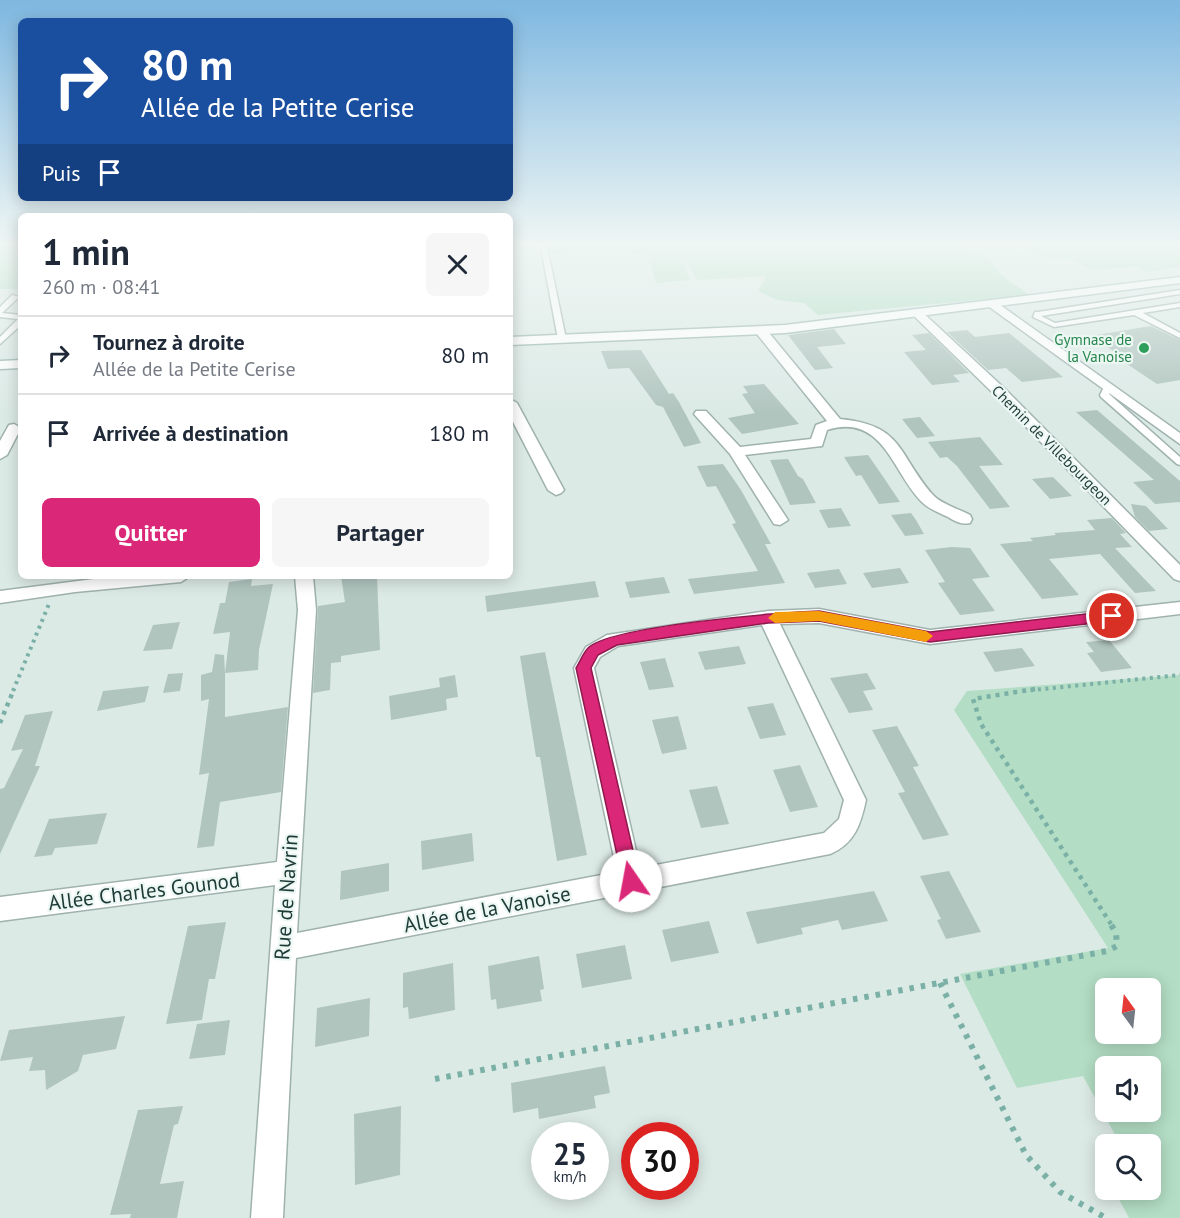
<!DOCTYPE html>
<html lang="fr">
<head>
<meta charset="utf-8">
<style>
  :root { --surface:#fff; --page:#f6f6f7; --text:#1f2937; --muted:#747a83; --line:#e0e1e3; --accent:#db2777 }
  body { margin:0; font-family:"PT Sans",sans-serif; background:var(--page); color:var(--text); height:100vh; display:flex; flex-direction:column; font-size:22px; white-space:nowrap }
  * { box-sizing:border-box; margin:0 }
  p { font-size:20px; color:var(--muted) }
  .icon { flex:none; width:33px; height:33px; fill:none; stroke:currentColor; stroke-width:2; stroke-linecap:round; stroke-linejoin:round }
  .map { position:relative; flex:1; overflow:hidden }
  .sheet { position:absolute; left:18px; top:213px; width:495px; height:366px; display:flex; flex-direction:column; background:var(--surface); border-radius:9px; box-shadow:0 3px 15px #0003 }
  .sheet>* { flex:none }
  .hud { position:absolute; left:18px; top:18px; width:495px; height:183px; border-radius:9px; box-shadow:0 3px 15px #0003; background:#1a4fa0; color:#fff; overflow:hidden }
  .needle { width:39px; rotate:345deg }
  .buttons { position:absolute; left:1095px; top:978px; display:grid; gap:12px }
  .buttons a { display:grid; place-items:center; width:66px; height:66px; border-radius:9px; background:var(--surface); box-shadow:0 3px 15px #0003; font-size:30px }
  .speed { position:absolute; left:531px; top:1122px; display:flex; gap:12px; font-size:30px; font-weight:700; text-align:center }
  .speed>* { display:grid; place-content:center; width:78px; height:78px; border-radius:50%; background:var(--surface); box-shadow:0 3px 15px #0003; line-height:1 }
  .speed small { font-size:15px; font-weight:400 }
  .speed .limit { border:9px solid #d22; background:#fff; color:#111 }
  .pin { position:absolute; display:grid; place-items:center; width:51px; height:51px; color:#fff; margin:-26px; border:3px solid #fff; border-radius:50%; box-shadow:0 2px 6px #0007 }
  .me { position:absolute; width:66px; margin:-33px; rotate:348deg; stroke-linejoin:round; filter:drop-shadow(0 0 4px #0008) }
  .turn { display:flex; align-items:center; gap:21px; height:126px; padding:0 24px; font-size:27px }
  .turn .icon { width:78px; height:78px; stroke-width:2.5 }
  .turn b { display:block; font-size:42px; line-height:51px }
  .then { display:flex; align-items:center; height:57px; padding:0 24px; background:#0003; gap:12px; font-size:22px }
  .round { display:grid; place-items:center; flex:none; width:63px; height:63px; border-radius:9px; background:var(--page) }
  .overview { display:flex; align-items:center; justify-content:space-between; height:102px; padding:0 24px }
  h1 { font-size:36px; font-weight:700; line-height:45px }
  .primary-button { display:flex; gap:12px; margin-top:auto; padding:12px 24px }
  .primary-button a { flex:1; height:69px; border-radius:9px; background:var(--accent); color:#fff; font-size:24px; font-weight:700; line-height:69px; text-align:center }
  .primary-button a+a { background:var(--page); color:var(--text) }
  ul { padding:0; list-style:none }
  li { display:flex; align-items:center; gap:18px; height:78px; padding:0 24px; border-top:2px solid var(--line) }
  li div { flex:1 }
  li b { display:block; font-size:22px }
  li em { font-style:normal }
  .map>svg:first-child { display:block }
</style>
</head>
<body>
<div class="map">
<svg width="1180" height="1218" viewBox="0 0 1180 1218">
  <rect width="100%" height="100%" fill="#dceae6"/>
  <path fill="#b3ddc4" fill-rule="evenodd" d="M0,242H21V289H0Z
    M547,242H964L960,251L988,257L1000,274L1029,295L818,315L804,303L777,300L758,291L766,276L697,280L687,263L683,262L690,280L656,283L647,255L607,250L550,254Z
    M1034,242H1180V267L1148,272L1137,267L1091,270L1072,259L1043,258L1030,250L1028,245Z
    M1180,675V1218H1129L1114,1190H1150V1144H1120L1083,1076L1017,1088L960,974L1108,948L954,710L967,691ZM1106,988H1150V1034H1106ZM1106,1066H1150V1112H1106Z"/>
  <path fill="#b1c5bf" d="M1151,326L1180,340V380L1157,384L1127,364L1132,363L1090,336Z
    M834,329L846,344L817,347L833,368L815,370L788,335Z
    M967,330L975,337L1009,333L1063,377L1022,382L1006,368L988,370L947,332Z
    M929,333L969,373L953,375L960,382L932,385L904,352L926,350L912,335Z
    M641,350L669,394L673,393L679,402L701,443L684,447L663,407L656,405L629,368L608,369L601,351Z
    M764,384L799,424L742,434L728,418L755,413L742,394L748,393L743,386Z
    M1097,410L1180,481V502L1155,504L1133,482L1154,480L1076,412Z
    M920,417L935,436L917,438L902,419Z
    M980,437L1003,465L979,466L1010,507L990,509L957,466L947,457L940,458L928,442Z
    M868,455L884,478L900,502L879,504L861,475L856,476L844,457Z
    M788,459L798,476L803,479L816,503L790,505L770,460Z
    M723,464L741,490L771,544H765L785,583L694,594L688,579L758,571L732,524L736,523L716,486L707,487L697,466Z
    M1053,477L1072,496L1050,499L1032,479Z
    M1131,504L1146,506L1168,529L1149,531L1135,517Z
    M841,508L851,526L828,528L819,510Z
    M911,513L916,520L924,534L905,536L891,515Z
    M1112,518L1126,533L1120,534L1132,547L1115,548L1156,591L1135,593L1100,554L1049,559L1079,595L1042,599L1000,544L1033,541L1030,538L1056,535L1054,533L1095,530L1087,520Z
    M952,547L970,548L990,577L972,579L995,611L960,615L938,583L945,582L925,550Z
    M900,568L909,583L872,588L863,573Z
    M839,569L847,584L815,588L807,573Z
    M341,576H377L380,650L341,656V662L331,663L330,690L313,693L318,606L345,602Z
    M664,577L670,593L630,598L625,582Z
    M252,579L251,586L273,584L259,650L258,670L225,673V717L288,707L281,792L220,802L214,846L197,848L209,773L199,775L209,699L201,701V675L212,672L215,654L224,655L225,673L230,632L213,634L220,603H225L229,582Z
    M595,581L599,597L487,612L485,596Z
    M180,622L172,649L143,651L153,625Z
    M1109,640L1132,668L1101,672L1087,653L1094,652L1086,642Z
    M739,646L746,664L705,670L698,652Z
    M1022,648L1035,666L995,672L983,652Z
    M545,652L587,855L557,861L540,757H536L520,656Z
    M665,658L674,687L649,690L640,662Z
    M183,673L180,691L163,693L168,674Z
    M867,673L876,689L863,691L873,710L849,713L830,678Z
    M455,675L458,697L446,699L447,710L391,720L389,696L440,687L439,678Z
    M149,686L145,702L97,711L103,691Z
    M773,703L786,735L760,739L747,707Z
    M53,711L35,766H40L0,854V789L4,788L23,749L11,751L25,715Z
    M678,716L687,749L662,754L652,720Z
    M897,726L919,766L913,767L949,835L923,840L898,793L905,792L872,730Z
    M800,765L818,807L790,812L773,770Z
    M717,786L729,824L701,828L689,790Z
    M107,813L97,844L55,848L52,855L34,857L49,819Z
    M472,833L474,861L422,870L421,841Z
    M389,863V891L340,900L341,871Z
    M949,871L981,932L946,939L937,920L941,919L920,876Z
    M874,891L888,921L842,930L838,920L801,928L803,934L757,944L746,912Z
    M709,921L719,953L671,962L662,930Z
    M226,922L215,979H209L202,1020L166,1024L188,926Z
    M625,945L632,979L582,988L576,954Z
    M539,956L544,989L540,990L542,1001L497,1009L496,999L491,1000L488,966Z
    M453,963L455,1010L409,1019L408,1007L403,1008V973Z
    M370,998L369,1036L315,1047L317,1008Z
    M125,1016L116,1049L83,1055L78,1071L46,1090L45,1070L29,1071L33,1057L0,1061L9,1030Z
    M230,1020L225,1055L189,1059L197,1024Z
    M605,1066L610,1093L594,1096L596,1108L539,1119L538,1108L513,1113L511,1083Z
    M183,1106L178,1124L174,1125L160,1184L184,1181L177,1218H130L131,1214L110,1215L138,1110Z
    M401,1106L400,1175L355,1185L354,1114Z"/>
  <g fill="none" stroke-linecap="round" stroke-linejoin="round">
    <g stroke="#9fb2ae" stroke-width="3">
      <path id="lane" d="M540,242H546L566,339L562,341L558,339Z
        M1180,290V294L1041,316L1055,323L1180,303V307L1143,313L1180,333V338L1134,315L1054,327L1033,317L1035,312H1038Z
        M12,295L19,297L2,313L21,315V325L0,344V337L18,319L0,317V307Z
        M1108,384L1112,387L1109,394L1180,457V465L1177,464L1101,397L1100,395L1105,385Z"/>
    </g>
    <g stroke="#9fb2ae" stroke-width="3">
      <path id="street" d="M988,302H996L1180,433V444L988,306Z
        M912,310H920L1004,388L1180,565V581L1174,579L994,394L912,314Z
        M757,328H765L840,419C904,425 897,454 933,495C941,504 959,509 970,515L972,519L970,523C961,525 955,521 948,517C940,513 929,509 923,503C893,475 884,412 827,430L822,446L745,455L788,520L780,525L774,524L730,454L694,414L696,411H706L740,447L811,439L816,425L827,421L757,334Z
        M510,399L517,403L564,490L561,493L556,495L548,490L510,416Z
        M14,424L21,428L7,455L0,459V441L9,425Z
        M117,576H190L181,582L75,592L0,603V591Z
        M295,576H313L316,610L297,933L617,872L574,668L586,647L607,635L768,611L819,609L930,630L1180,602V614L930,644L819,623L780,624L866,800C861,823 855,844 830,854L296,958L283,1218H251L275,885L0,921V897L277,862L298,610ZM762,625L844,800L839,819L824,833L640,868L594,668L600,657L618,646Z"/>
    </g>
    <g stroke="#9bb6b0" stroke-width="3">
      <path id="secondary" d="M1180,277V283L785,333L510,345V337L785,325Z
        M21,360V368L0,369V361Z"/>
    </g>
    <path stroke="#7ab0a6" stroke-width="4" stroke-dasharray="3 4.5" stroke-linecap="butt" d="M13,691L49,604
      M1023,691L1180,675"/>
    <path stroke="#7ab0a6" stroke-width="4.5" stroke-dasharray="4 5" stroke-linecap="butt" d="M1035,689L973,699L981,724L1111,924
      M0,723L14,689"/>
    <path stroke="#7ab0a6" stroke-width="6" stroke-dasharray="4.5 7" stroke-linecap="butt" d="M940,983L1026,1155L1060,1192L1106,1218
      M435,1079L1107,951L1117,946L1116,933L1110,923"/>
    <use href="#lane" fill="#fff" fill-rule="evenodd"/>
    <use href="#street" fill="#fff" fill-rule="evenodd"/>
    <use href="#secondary" fill="#fff" fill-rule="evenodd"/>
  </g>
  <linearGradient id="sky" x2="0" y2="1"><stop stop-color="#7eb7e0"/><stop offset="0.59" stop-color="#eff6f4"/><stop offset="1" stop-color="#eff6f4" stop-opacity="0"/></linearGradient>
  <rect width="1180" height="413" fill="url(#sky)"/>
  <path fill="#db2777" stroke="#8e194d" stroke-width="1.5" d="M819,611L930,632L1112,611L1119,616L1112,621L930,642L819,621L768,623L617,645L598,655L591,668L640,881L637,887L631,890L624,887L576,668C580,662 583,653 588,648C610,626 782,612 819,611Z"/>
  <path fill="#f59e0b" d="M819,611L926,631L933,636L926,642L819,621L775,623L768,618L775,612Z"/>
  <circle fill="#2e9e5b" stroke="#ecf7f3" stroke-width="2" cx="1144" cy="348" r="6"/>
  <g text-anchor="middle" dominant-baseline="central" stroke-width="4.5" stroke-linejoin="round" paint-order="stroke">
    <g font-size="15" fill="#27864d" stroke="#ecf7f3" text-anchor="end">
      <text x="1132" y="339">Gymnase de<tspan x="1132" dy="17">la Vanoise</tspan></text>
    </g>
    <g font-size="15" fill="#1d3a36" stroke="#ecf7f3">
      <text transform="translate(1052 445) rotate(45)">Chemin de Villebourgeon</text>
    </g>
    <g font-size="21" fill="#1d3a36" stroke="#ecf7f3">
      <text transform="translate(144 891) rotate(-7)">Allée Charles Gounod</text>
      <text transform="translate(286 897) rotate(-86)">Rue de Navrin</text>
      <text transform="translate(487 909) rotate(-11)">Allée de la Vanoise</text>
    </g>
  </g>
</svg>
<div class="buttons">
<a><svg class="needle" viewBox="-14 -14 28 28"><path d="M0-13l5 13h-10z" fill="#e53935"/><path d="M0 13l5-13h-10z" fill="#747a83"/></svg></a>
<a><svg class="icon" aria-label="sound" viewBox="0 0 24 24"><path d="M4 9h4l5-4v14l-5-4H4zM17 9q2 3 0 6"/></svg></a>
<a><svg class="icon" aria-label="search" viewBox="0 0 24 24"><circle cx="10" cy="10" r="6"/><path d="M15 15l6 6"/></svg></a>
</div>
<div class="speed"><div>25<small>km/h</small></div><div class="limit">30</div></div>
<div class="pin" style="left:1112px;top:616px;background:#d93025"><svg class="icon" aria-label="arrive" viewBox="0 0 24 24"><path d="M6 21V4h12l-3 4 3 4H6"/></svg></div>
<svg class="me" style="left:631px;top:881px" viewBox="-20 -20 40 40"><circle r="19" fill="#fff"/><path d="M0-13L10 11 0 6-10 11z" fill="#db2777"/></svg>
<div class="hud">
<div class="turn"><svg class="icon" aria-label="right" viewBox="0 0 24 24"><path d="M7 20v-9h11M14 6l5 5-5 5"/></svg><div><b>80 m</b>Allée de la Petite Cerise</div></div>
<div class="then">Puis<svg class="icon" aria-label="arrive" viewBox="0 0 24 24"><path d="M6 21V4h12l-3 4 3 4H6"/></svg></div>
</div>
<section class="sheet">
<div class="overview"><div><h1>1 min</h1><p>260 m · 08:41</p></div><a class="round"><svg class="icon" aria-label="close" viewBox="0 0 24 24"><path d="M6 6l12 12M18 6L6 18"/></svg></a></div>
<ul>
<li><svg class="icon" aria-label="right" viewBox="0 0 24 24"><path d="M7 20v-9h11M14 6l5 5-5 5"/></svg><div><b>Tournez à droite</b><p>Allée de la Petite Cerise</p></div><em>80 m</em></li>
<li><svg class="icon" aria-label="arrive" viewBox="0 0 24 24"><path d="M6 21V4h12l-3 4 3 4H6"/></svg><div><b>Arrivée à destination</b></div><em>180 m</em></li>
</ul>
<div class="primary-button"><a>Quitter</a><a>Partager</a></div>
</section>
</div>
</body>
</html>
